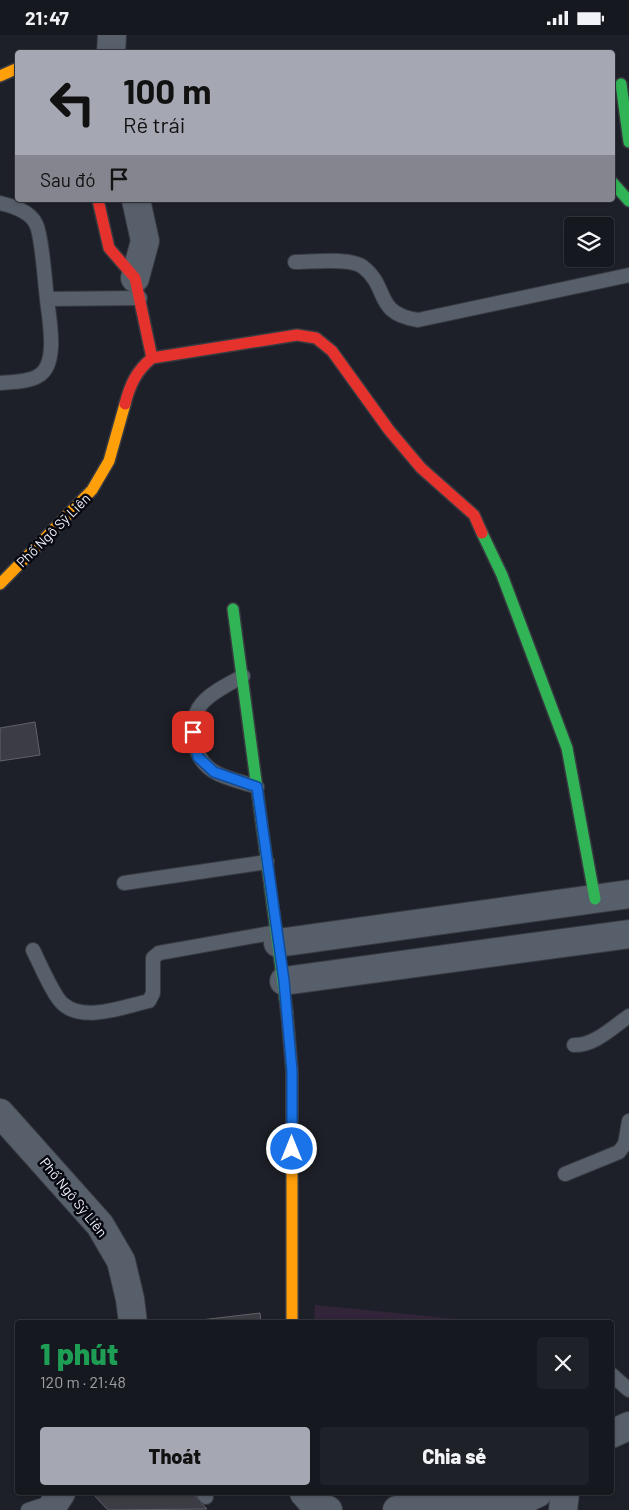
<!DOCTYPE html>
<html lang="vi">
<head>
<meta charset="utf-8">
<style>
  :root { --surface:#16181f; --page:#1f2128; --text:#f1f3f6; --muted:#9ea0a4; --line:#35373d; --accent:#a5a7b2 }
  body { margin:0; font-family:Barlow,sans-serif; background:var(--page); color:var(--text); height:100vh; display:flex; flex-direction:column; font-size:19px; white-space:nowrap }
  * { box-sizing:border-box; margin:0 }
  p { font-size:16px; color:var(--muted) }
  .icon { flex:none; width:28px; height:28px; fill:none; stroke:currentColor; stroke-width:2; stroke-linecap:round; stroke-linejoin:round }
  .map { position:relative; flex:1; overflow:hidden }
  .sheet { position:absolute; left:15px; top:1285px; width:599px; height:175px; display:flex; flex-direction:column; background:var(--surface); border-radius:5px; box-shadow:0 1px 4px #0004,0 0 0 1px var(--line) }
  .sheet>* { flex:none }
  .hud { position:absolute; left:15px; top:15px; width:600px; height:152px; border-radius:5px; box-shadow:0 1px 4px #0004,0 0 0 1px var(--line); background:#a5a7b2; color:#111; overflow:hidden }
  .controls { position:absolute; left:564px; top:182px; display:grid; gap:10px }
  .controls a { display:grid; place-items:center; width:50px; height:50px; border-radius:5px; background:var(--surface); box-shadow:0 1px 4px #0004,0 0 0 1px var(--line); font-size:25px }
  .pin { position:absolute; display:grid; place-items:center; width:42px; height:42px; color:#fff; margin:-21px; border-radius:10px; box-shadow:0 2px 8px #0006 }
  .me { position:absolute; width:55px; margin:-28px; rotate:0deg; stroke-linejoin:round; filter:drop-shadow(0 0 4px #0008) }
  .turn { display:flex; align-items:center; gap:18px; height:105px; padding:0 25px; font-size:22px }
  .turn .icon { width:65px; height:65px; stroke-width:2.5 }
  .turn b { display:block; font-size:35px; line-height:42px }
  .then { display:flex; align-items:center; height:48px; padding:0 25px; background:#0003; gap:10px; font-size:19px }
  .round { display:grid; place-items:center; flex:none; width:52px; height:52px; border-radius:5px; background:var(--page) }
  .overview { display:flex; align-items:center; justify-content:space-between; height:85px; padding:0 25px }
  h1 { font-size:30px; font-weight:800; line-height:38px; color:#1e9e55 }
  .button { display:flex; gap:10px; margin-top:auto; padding:10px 25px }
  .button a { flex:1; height:58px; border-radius:5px; background:var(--accent); color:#111; font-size:20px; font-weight:800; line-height:58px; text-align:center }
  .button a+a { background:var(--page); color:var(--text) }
  .status { display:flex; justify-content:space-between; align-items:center; height:35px; padding:0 25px; background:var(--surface); direction:ltr }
  .status svg { height:14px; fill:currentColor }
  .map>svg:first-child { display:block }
</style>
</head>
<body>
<div class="status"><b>21:47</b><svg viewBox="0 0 49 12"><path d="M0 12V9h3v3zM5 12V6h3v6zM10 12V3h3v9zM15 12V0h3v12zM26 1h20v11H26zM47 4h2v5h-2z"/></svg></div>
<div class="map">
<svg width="629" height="1475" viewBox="0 0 629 1475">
  <rect width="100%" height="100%" fill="#1e2029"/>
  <path fill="#332539" d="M315,1270L457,1284L456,1287H314Z"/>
  <path fill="#3c3c44" stroke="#616169" d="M35,687L40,720L0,726V693Z
    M260,1278L261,1288H175Z
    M92,1458H192L207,1474L108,1475Z"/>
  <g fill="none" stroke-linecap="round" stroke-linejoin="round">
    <g stroke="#383a41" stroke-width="16">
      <path id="lane" d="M0,168C13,171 30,176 36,189C42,200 45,249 47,264L140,263
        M295,227C311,227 351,222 363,232C390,253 373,278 418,285L629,240
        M0,348C11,347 29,347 38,341C59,330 49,284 47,264
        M243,641C215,657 187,667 194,705C197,719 201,728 213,736C225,744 244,747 257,752
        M124,848L267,827
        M33,915C39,927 54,962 63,969C84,988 125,971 149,966L153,958V923L159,918L277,897
        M574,1010C594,1011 613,992 629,981
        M565,1139L619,1117L625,1109L629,1086
        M611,1339L629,1355
        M203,1458L206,1462
        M28,1475L53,1467"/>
    </g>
    <g stroke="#383a41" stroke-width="30">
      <path id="street" d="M111,18L112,0
        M135,243L145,206L136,165
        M278,908L629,859
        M284,946L629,899
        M0,1078L100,1190L121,1226L130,1264L133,1288
        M611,1399L629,1391
        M304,1458L313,1468L328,1475
        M50,1475L61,1458
        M397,1475L523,1465L538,1458
        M563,1475L565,1458"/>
    </g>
    <g stroke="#383a41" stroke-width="14">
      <path id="fast" d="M621,49L629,107
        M612,147L629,166
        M482,498L502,540L567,713L595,864
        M233,574L287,978"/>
    </g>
    <g stroke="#383a41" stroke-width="14">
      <path id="slow" d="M0,41L18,33
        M0,549L92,455L109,426L125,369
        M287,978L292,1036V1288"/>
    </g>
    <g stroke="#383a41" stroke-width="14">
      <path id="jam" d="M98,165L109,213L135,243L152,323C136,336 130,350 125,369
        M152,323L297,300L316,303L332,316L389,395L421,433L474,480L482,498"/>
    </g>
    <use href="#lane" stroke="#575f6a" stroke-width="14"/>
    <use href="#street" stroke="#575f6a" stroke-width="28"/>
    <use href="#fast" stroke="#30b455" stroke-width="11"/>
    <use href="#slow" stroke="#ff9f0a" stroke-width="11"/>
    <use href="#jam" stroke="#e5322d" stroke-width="11"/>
  </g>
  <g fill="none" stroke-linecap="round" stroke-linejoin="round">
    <g stroke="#114b97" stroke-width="12">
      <path id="route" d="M193,697L198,722L214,737L257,752L284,946L292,1036V1114"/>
    </g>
    <use href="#route" stroke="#1a73e8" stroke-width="9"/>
  </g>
  <g text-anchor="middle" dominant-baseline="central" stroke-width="5" stroke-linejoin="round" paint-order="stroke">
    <g font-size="14" fill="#eef0fc" stroke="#07080f">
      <text transform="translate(53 495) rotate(-45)">Phố Ngô Sỹ Liên</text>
      <text transform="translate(74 1162) rotate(51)">Phố Ngô Sỹ Liên</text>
    </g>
  </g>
</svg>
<div class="controls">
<a><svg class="icon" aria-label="layers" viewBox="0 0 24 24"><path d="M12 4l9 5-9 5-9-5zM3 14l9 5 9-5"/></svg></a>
</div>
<div class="pin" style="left:193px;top:697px;background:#d93025"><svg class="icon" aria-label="arrive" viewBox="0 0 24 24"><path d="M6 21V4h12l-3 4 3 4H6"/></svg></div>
<svg class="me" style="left:292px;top:1114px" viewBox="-20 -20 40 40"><circle r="17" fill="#1a73e8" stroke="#fff" stroke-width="3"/><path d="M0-11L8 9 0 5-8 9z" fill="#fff"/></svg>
<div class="hud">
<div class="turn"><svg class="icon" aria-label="left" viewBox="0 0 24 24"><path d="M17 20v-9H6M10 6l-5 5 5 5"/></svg><div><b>100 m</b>Rẽ trái</div></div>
<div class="then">Sau đó<svg class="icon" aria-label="arrive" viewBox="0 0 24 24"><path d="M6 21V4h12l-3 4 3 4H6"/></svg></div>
</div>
<section class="sheet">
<div class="overview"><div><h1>1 phút</h1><p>120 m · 21:48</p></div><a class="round"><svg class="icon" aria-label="close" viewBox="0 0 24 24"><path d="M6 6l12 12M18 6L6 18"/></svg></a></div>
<div class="button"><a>Thoát</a><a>Chia sẻ</a></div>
</section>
</div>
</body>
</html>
